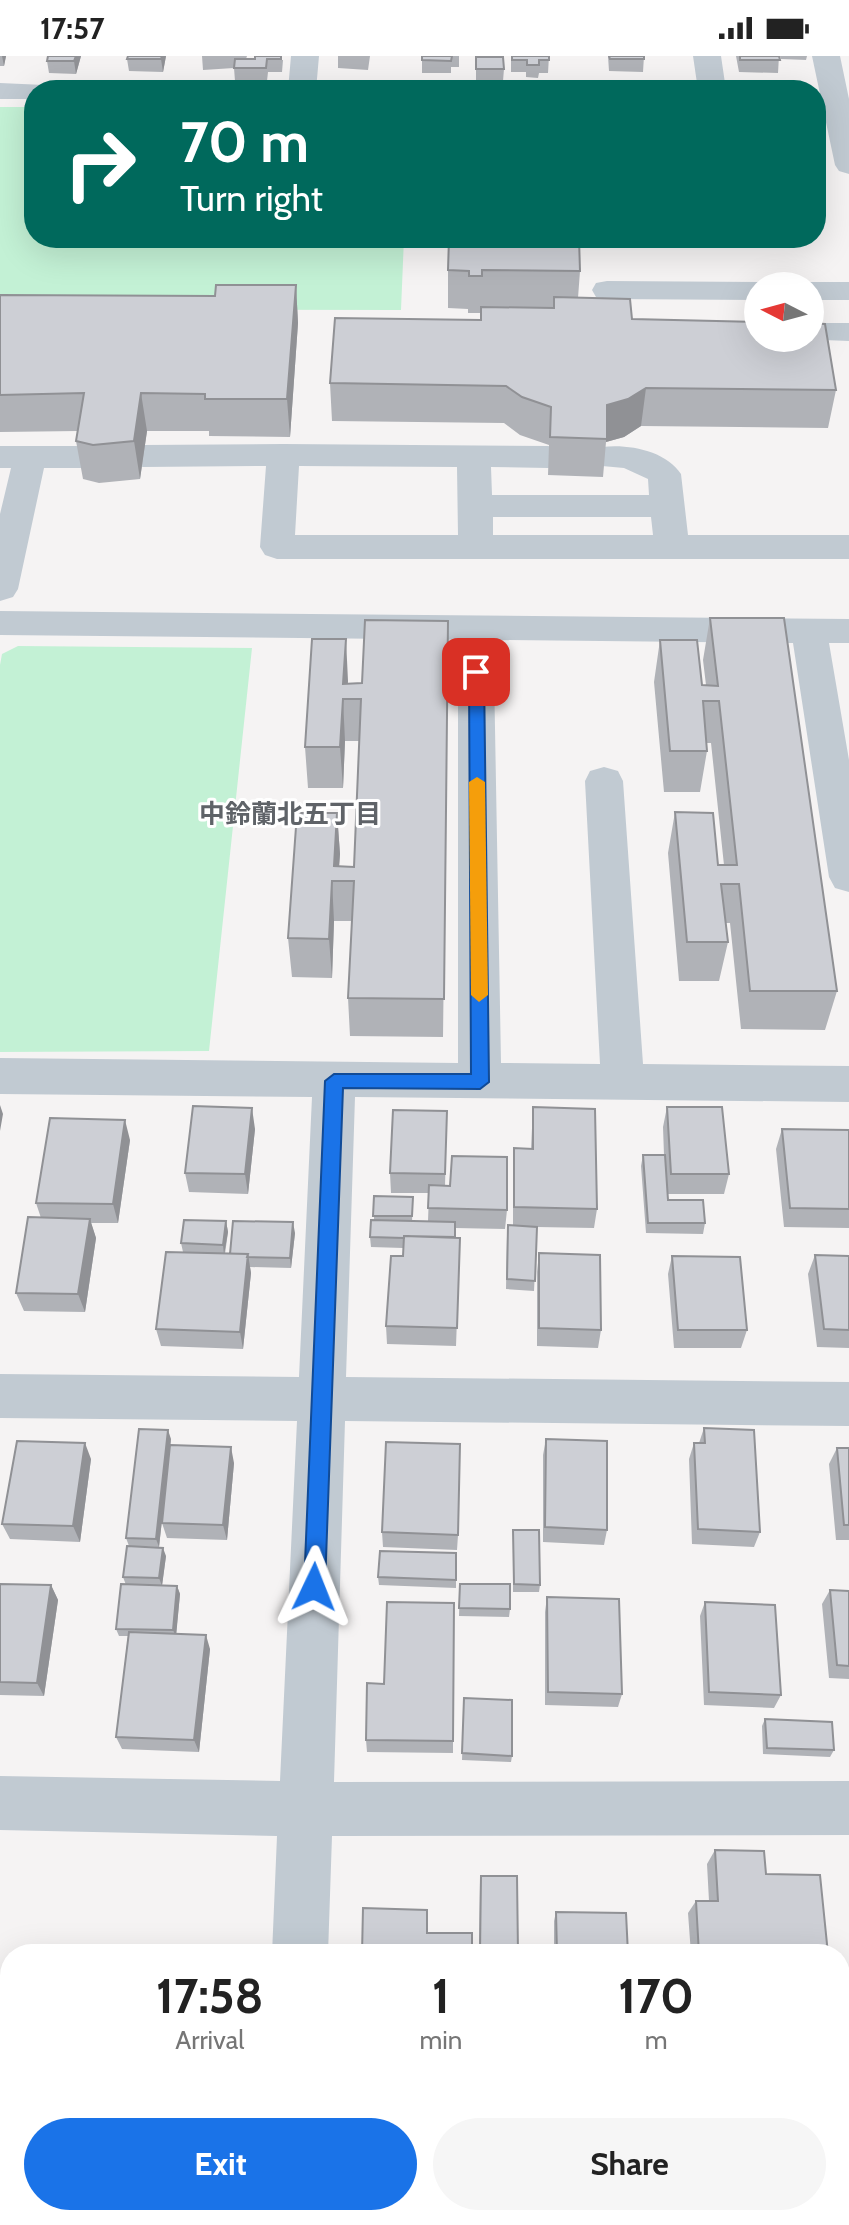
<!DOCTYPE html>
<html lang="en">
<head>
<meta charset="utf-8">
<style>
  :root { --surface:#fff; --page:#f6f6f6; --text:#222; --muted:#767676; --accent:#1a73e8 }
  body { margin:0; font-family:Cabin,"Noto Sans JP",sans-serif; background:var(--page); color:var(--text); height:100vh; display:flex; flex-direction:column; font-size:30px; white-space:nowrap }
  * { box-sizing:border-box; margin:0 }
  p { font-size:26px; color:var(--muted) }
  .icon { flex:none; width:44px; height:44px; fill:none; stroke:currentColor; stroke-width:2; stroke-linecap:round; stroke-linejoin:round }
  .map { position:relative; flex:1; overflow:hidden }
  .sheet { position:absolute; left:0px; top:1888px; width:850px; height:282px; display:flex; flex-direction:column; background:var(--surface); border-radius:32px 32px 0 0; box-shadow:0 8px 32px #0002 }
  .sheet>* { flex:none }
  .banner { position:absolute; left:24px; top:24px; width:802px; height:168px; border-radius:32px; box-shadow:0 8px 32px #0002; background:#00695c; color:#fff; overflow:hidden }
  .needle { width:52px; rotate:276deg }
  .tools { position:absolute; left:744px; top:216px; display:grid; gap:16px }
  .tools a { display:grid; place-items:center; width:80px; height:80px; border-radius:50%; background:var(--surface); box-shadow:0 8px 32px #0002; font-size:40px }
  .pin { position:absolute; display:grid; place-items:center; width:68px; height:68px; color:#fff; margin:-34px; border-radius:16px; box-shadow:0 4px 12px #0006 }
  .me { position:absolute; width:88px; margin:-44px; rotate:2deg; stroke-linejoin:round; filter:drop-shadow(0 0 6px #0008) }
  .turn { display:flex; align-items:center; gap:28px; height:168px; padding:0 24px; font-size:36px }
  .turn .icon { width:104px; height:104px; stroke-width:2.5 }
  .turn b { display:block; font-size:56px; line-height:68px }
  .eta { display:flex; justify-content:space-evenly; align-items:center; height:136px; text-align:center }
  .eta b { font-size:48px; font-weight:800; line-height:56px }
  .cta { display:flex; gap:16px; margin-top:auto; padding:16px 24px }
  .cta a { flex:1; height:92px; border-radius:48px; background:var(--accent); color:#fff; font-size:32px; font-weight:800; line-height:92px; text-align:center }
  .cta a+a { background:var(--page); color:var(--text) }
  .status { display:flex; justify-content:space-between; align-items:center; height:56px; padding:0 40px; background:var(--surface); direction:ltr }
  .status svg { height:22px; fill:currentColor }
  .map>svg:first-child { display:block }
</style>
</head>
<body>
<div class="status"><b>17:57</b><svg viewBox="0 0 49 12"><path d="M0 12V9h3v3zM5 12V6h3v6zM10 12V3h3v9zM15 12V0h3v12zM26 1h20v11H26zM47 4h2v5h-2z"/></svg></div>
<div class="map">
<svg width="849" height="2169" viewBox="0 0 849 2169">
  <rect width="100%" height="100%" fill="#f5f3f3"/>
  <path fill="#c3f1d5" d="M0,51H34V182H404L401,254L0,253Z
    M18,590L252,592L209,995L0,996V609L2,598Z"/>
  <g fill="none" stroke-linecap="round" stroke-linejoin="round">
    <path fill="#c1cad2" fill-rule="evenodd" d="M291,0H319L316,34H288Z
      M693,0H721L726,34H698Z
      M812,0H840L849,43V118L839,115L835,109Z
      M0,27L44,29L47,34H34V43H0Z
      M607,225L758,226L770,230H758V244L607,243L596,241L592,234L596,227Z
      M810,226H849V244H810V230H798Z
      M810,267H849V285L799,283L810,282Z
      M283,388L548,390L560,393L565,401L560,409L548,412L491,411L492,439H649L648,423L624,412L591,409L586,401L591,393C619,386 664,392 681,418L688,479H849V503H277L265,499L260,491L266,410L143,411L131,408L126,400L131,392L143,389ZM299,410L457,411L458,479H295ZM493,461H651L653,479H493Z
      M0,390H87L99,393L104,401L99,409L87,412H44L18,533L13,541L0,545V458L11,412H0Z
      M0,555L849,563V587H829L849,704V836L835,832L829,821L793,587L0,579Z
      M476,603L489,607L494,616L501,1007L600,1008L585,725L590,715L604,711L618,715L623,725L643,1008L849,1010V1046L355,1041L346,1321L849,1326V1370L345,1365L334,1726L849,1725V1779L332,1780L328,1898H272L277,1780L0,1774V1720L280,1725L297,1365L0,1362V1318L299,1321L312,1041L0,1038V1002L458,1007V616L463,607Z
      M259,2160H319L318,2169H258Z"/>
  </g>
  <path fill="#b0b2b7" d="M0,0H6L4,10H0Z
    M48,0H81L76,18L49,17L47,5Z
    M166,0L163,16L129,15L127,3Z
    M202,0H247L246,3L283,4L282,16H268L267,25H235L234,12L203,14Z
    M338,0H370L368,14L338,12Z
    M422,0H459V11H451V17H422Z
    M489,0H501L504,13L503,25H476V1H489Z
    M511,0H549L548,17H539L538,22L526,21V16H511Z
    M608,0H644L643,16L609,15Z
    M736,0H779L778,17L739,16Z
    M780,0H807L806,4L781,3Z
    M448,182L580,215L578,242L632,263L836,334L828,372L641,370L624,381L606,386L603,421L548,419L549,389L520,379L504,367L332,365L330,327L481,264V257H468V253L448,252Z
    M296,229L298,267L290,381L209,380V375H147L140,423L99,427L83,423L76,385L78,375L0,376V239L215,240Z
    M710,562L837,935L825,974L741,973L730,867H726L728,886L719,925H679L668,797L675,756L718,809H724L711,687H706L707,695L700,736H664L654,626L660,584L702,629H706L703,604Z
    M448,565L443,981L350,980L348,942L352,865H334L332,922L292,921L288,882L337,757L340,798L339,810L354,811L359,685H345L343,732H308L305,691L348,628L362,627Z
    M533,1051L597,1153L594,1172L537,1171L534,1235L506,1233L507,1180L513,1170V1112L514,1092L531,1093Z
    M667,1051L729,1118L724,1138H668V1144L705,1167L703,1178L646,1177L641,1110L643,1099H664L663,1071Z
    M447,1055L445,1130L507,1154L505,1173L455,1172V1181L460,1182L456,1290L387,1288L386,1270L403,1200V1192L371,1191L370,1181L374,1164V1140L413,1141L412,1165H428L429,1137H391L390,1117Z
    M255,1073L248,1138L189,1136L185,1117Z
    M782,1073L849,1074V1172L784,1171L776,1093Z
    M130,1084L118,1167H91L96,1182L85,1256L24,1255L16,1237L41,1162L36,1147Z
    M226,1165L228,1176L225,1198H230L295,1177L291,1212L250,1211L251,1217L243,1293L161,1290L156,1273L183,1196L181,1187Z
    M539,1197L601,1274L598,1292L537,1290V1216Z
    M815,1199L849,1200V1292L817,1291L808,1218Z
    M672,1200L747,1274L741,1292H674L668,1218Z
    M704,1372L760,1476L754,1491L692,1488L689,1403L694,1387H699Z
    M171,1383L159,1491L129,1490L126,1482Z
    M546,1383L607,1474L604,1489L543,1486V1399Z
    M837,1392H849V1484H836L829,1408Z
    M91,1403L80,1486L10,1483L2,1468Z
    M234,1407L227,1484L167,1482L162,1467Z
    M513,1474L540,1529L539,1536H513Z
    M382,1476L458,1479L457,1494L383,1491Z
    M456,1497V1532L379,1529L378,1521Z
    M166,1500L162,1529L177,1530L180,1538L176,1578L210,1593L199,1696L122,1693L116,1681L128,1580H119L116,1573L126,1529L123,1521Z
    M0,1528L51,1529L58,1544L44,1640L0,1639Z
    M460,1528L510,1553L509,1561L459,1560Z
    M830,1534L849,1535V1623L829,1622L822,1548Z
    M547,1541L622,1638L618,1651L545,1649V1556Z
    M705,1546L781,1639L774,1652L704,1649L700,1560Z
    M384,1628L453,1685V1697L367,1696L366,1684Z
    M464,1642L512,1700L511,1706L462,1704Z
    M765,1663L834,1694L830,1701L763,1698L762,1670Z
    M715,1794L766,1818L828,1898H691L688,1857L696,1845H709L707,1808Z
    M517,1820L518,1898H479L480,1825Z
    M556,1856L628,1898H554V1865Z
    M747,2160H836L837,2169H748Z"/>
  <path fill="#909195" d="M2,0H6L4,10Z
    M76,0H81L76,18L74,5Z
    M162,0H166L163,16L161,3Z
    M296,229L298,267L290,381L287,343Z
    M646,332L641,370L624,381L606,386L607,349Z
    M141,337L147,375L140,423L134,385Z
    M346,583L348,625L347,643L343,628Z
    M343,643L345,685L343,732L340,691Z
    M337,757L340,798L338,825L334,810Z
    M332,825L334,865L332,922L329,883Z
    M0,1049L3,1058L0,1075Z
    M252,1052L255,1073L248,1138L245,1118Z
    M125,1064L130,1084L118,1167L113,1148Z
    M90,1163L96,1182L85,1256L78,1238Z
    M226,1165L228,1176L224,1199L223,1189Z
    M293,1166L295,1177L291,1212L290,1202Z
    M248,1198L251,1217L243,1293L240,1276Z
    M168,1374L171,1383L159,1491L156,1483Z
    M85,1387L91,1403L80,1486L73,1470Z
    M231,1391L234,1407L227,1484L223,1469Z
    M163,1492L166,1500L162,1530L159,1522Z
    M51,1529L58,1544L44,1640L37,1627Z
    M177,1530L180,1538L176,1581L173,1574Z
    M206,1579L210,1593L199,1696L194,1684Z"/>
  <path fill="#cdcfd5" stroke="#909195" stroke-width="2" d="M48,0H76L74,5H47Z
    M128,0H162L161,3H127Z
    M255,0H281V3H267L266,12H234L235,3H255Z
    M422,0H452L451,5L422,4Z
    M512,0H549V4H539V9H527V4H512Z
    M609,0H644V3H610Z
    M740,0H779L780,4H740Z
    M476,1H503L504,13H476Z
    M449,182H579L580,215L482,214V220H469V215L448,214Z
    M216,229H296L287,343H205V338L141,337L134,385L93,389L76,385L84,337L0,339V239L215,240Z
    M554,241L630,243L632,263L758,266V282H810V267L825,268L836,334L646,332L628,343L607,349V383L550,381L551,351L522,341L506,330L330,327L335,262L481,264V251L554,252Z
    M710,562H784L837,935H750L739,828H721L728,886H687L675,756L713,757L718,809H737L719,645H703L707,695H670L660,584H697L702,629L718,630Z
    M365,564L448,565L444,943L348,942L354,825H332L329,883L288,882L297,757H337L334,810L354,811L361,643H343L340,691H305L312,583H346L343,628L362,627Z
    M193,1050L252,1052L245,1118L185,1117Z
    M533,1051L595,1053L597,1153L514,1151V1092L533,1093Z
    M667,1051H722L729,1118H671Z
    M393,1054L447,1055L445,1118L390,1117Z
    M50,1062L125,1064L113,1148L36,1147Z
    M782,1073L849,1074V1153L790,1152Z
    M643,1099H665L668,1144H703L705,1167H648Z
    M452,1100L507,1101V1154L428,1152L429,1129L450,1130Z
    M374,1140L413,1141L412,1160H373Z
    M28,1161L90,1163L78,1238L16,1237Z
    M184,1164L226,1165L223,1189L181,1187Z
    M371,1164L455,1166V1181L404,1180V1182L370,1181Z
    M233,1165L293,1166L290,1202L247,1201L248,1198H230Z
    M508,1169L537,1171L535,1225L507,1223Z
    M404,1180L460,1182L457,1272L386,1270L391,1200H403Z
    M166,1196L248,1198L240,1276L156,1273Z
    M539,1197L600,1199L601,1274L539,1272Z
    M815,1199L849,1200V1274L824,1273Z
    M672,1200L740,1201L747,1274H678Z
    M704,1372L754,1374L760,1476L698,1473L694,1387H705Z
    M139,1373L168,1374L156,1483L126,1482Z
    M546,1383L607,1385V1474L545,1471Z
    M17,1385L85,1387L73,1470L2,1468Z
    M386,1386L460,1388L458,1479L382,1476Z
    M170,1389L231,1391L223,1469L162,1467Z
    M837,1392H849V1469H844Z
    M513,1474H539L540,1529L514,1528Z
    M127,1490L163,1492L159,1522L123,1521Z
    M380,1495L456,1497V1524L378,1521Z
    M0,1528L51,1529L37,1627L0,1626Z
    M121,1528L177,1530L173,1574L116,1573Z
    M460,1528H510V1553L459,1552Z
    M830,1534L849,1535V1610L837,1609Z
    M547,1541L619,1543L622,1638L548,1636Z
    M387,1546L454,1547L453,1685L366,1684L367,1627L384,1628Z
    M705,1546L775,1549L781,1639L709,1636Z
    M129,1576L206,1579L194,1684L116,1681Z
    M464,1642L512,1644V1700L462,1697Z
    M765,1663L832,1666L834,1694L767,1692Z
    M715,1794L764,1795L766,1818L820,1819L828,1898H699L696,1845H718Z
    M481,1820H517L518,1897L480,1896Z
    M363,1852L427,1854V1877H472V1898H362Z
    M556,1856L626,1857L628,1898H557Z
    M377,2160H448V2169H376Z
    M755,2160H836L837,2169H756Z"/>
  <path fill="#1a73e8" stroke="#114b97" stroke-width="2" d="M476,610L484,616L489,1026L480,1033L343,1032L325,1531L322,1538L314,1541L307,1538L304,1531L325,1025L334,1018H471L469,616Z"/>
  <path fill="#f59e0b" d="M477,721L485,726L488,939L479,946L471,939L469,726Z"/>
  <g text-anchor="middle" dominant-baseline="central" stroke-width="6" stroke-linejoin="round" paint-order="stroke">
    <g font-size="26" font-weight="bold" fill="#5f6368" stroke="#fff">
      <text x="290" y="758">中鈴蘭北五丁目</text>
    </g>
  </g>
</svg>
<div class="tools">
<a><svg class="needle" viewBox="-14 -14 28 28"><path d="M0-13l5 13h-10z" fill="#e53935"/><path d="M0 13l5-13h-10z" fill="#767676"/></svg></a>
</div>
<div class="pin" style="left:476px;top:616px;background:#d93025"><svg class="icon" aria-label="arrive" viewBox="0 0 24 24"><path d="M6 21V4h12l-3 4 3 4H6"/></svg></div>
<svg class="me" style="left:314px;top:1531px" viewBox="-20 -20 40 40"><path d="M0-17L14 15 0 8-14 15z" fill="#1a73e8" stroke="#fff" stroke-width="4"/></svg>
<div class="banner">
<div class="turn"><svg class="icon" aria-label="right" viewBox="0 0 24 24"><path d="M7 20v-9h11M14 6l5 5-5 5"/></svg><div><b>70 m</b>Turn right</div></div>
</div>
<section class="sheet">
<div class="eta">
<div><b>17:58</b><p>Arrival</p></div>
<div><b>1</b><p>min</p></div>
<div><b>170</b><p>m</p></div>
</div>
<div class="cta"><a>Exit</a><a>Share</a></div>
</section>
</div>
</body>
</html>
